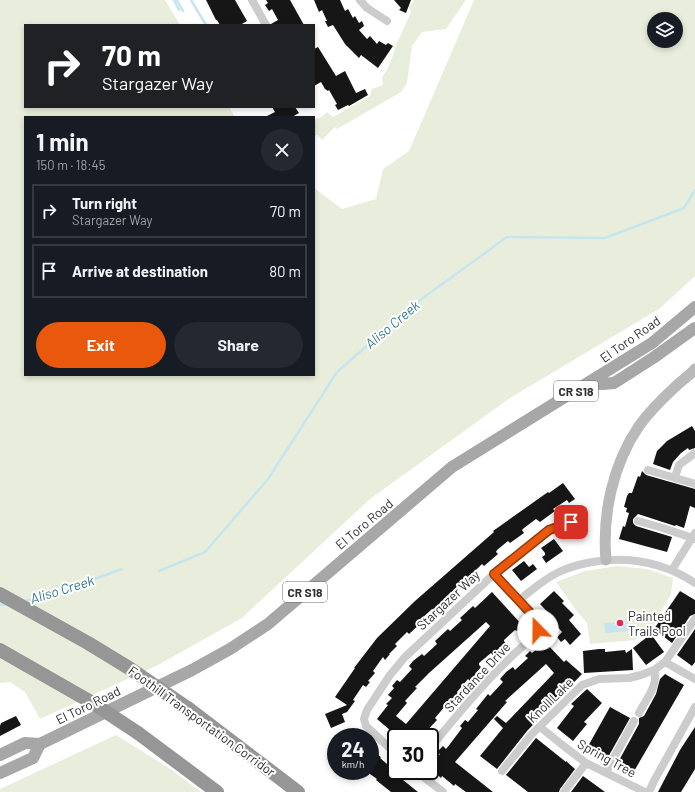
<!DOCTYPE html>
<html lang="en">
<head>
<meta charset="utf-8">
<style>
  :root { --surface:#171b24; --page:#242831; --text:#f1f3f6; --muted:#9ea1a6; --line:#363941; --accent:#ea580c }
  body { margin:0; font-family:Barlow,sans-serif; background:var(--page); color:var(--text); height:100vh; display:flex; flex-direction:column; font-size:15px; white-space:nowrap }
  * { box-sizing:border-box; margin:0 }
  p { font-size:13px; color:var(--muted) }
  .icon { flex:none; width:22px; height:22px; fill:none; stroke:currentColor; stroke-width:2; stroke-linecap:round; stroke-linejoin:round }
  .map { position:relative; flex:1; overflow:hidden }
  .drawer { position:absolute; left:24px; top:116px; width:291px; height:260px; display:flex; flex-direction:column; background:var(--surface); border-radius:0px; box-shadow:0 2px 6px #0003 }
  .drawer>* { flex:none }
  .hud { position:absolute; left:24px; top:24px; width:291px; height:84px; border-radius:0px; box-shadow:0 2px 6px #0003; background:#202124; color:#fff; overflow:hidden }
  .fabs { position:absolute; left:647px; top:12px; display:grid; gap:8px }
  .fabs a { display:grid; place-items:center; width:36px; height:36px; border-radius:50%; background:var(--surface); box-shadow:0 2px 6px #0003; font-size:20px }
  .speed { position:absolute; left:327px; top:728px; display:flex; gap:8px; font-size:20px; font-weight:700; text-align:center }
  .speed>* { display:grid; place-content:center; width:52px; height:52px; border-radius:50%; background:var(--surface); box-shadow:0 2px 6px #0003; line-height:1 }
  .speed small { font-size:10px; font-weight:400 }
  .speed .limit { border:2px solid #111; border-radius:6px; background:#fff; color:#111 }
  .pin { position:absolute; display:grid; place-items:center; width:34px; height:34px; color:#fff; margin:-17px; border-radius:8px; box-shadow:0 2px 6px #0006 }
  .me { position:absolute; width:44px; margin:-22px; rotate:338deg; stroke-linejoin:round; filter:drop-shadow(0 0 3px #0008) }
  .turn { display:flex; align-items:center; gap:14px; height:84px; padding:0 12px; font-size:18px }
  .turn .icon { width:52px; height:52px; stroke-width:2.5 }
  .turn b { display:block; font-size:28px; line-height:34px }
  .round { display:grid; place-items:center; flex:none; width:42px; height:42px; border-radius:21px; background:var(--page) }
  .headline { display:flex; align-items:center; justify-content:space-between; height:68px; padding:0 12px }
  h1 { font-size:24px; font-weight:700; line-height:30px }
  .button { display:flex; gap:8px; margin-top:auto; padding:8px 12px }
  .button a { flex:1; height:46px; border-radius:24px; background:var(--accent); color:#fff; font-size:16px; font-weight:700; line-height:46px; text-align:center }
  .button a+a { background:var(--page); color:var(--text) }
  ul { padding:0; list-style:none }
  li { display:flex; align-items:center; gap:12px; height:54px; margin:0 8px 6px; padding:0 4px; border:2px solid var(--line); border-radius:0px }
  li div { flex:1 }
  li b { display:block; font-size:15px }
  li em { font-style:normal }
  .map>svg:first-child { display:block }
</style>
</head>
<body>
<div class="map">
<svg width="695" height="792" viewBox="0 0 695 792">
  <rect width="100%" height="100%" fill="#fff"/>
  <path fill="#e8eedb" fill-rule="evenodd" d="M0,0H165L180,25H25V107H229L235,117H25V375H314V188L342,209L376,199L383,169L409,151L474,0H695V276L659,309L510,398L370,499L242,618L158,665L40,719L25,692L10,682L0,683ZM654,19H676V41H654Z
    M414,0H466L446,29L422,32L412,46L407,83L401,92L337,129L335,127L322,140L318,135L314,136V119L320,118L327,112L333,117L370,96L372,89L383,85L382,77C391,66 392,56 397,43C402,33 406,22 411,12L409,7Z
    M617,566L647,569L673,578L671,594L650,631L635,640L590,644L587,623L575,609L556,582L585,571Z
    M116,735L172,770L201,792H0V789Z"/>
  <path fill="#c6e5ef" d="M628,621L629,631L605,633L604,623Z"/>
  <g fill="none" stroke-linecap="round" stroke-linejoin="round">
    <path stroke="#c6e5ef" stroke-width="2.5" d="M174,0L179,10
      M177,0L183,11
      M191,0L206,25
      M159,571L205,552L268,479L337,372L416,303L507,237L605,238L684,208L695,190
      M24,601L45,597L122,569
      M0,605L7,604"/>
  </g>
  <path fill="#161616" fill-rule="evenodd" d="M206,0H235L247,21L240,25H220L217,20H216Z
    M266,0H290L304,25H271V24L278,20L272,9L269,11L265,5L268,3Z
    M314,0H340L345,11L348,9L353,18L355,16L359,23L362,21L364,26L359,30L367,39L370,36L377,44L379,41L386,45L388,43L393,46L378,68L361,55L359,58L345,44L333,25L328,27L325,21H327L322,10L319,12Z
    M394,0H411L406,13L399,10L401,8Z
    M318,47L336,76L345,71L356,93L365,89L368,95L349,106L348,105L338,110L335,105L337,104L329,90L328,91L325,89L321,82L314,86V49Z
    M272,107H295L299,113L292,117H265L275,112Z
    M692,426L695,431V448L689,450L688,448L681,453L673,462L670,470L653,464L657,451L667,441Z
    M642,471L646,475L695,489V508L690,506L684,528L676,525L675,526L638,514L633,519V523L636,526L672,537L667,552L619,539L623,526L625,527L629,513L626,512L627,508L624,507L627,496L629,493H632L638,476L640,477Z
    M563,483L575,499L569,503L567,500L553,509L555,511L540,522L536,519L524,528L522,530L524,533L510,543L508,541L497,550L496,552L498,554L484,566L482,564L459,587L458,586L446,597L447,599L439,606L434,611L432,609L420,620L422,622L409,634L407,632L395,644L397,646L389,654H390L385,660L383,657L373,671L375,673L368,681L370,682L366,687L363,685L353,700L355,701L347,712L342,714L345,722L331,728L325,714L347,705L335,697L355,668H354L377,638L415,601L494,532L493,531L548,492L549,493Z
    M554,539L563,551L546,563L542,557L545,555V553L541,548Z
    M524,561L529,567L533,564L537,569L521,581L512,570Z
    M554,591L564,601L562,603L574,615L569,620L581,634L570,645L565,639L561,642L557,637L562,632L554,623L556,621L540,604Z
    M680,591L695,600V614L690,616L672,643L654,629Z
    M492,592L523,626L517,631L515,630L504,640V641L506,644L501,649L500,647L493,655L491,653L479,663V665L481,667L470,681L468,679L457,692L459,694L448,707L446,705L435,718L437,720L421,737H398L377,719L388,705L386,704L392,698L388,695L394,688L392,686L397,680L400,682L412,669L409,666L413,661L422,654L424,656L437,644L435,641L448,629L450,631L462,620L460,618L473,606L475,608ZM486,622L490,626L406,724L396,716L407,703L405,701L417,688L415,687L429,673Z
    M695,629V662L692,666L677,655Z
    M651,634L664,652L646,665L633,648Z
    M546,643L564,662L566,660L582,674L527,731L497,769L480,756L503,728L494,719L497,716L506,723L554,673L546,664L505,701L507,702L455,762L493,792H466L455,784L454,786L442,776L441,778L430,768V766L440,754L438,753V751L443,746L446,749L450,744L462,728L460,726L465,720L468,722L478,710L476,709L488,694L490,696L503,682L500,679L506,672L513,667L515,670L528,658L525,656L530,651L532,653L540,646L542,648Z
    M599,649H605V652L625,650L626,653L632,649L633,670L584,673L583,651Z
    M665,674L684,685L633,773L624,770L617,764L639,724V718L644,716L656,694L660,679Z
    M587,689L602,703L584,722L587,724L573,741L557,728L574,706L571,704Z
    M610,707L630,718L607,759L587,748Z
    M16,716L21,725L0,736V726L1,723Z
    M695,727V769L681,792H658L680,750Z
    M536,738L566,762V761L575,769L560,789L559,792H528L506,775Z
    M370,750L381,757L380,758L394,770L393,772L418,792H391L376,780L377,779L370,774Z
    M583,776L590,781L605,792H571Z"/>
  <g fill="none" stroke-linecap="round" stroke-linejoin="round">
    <path stroke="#ccc" stroke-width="8" d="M252,0L266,25
      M360,0L367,8L387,21
      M648,470L695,484
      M675,477L679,465L695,453
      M638,521L663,528L695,539
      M672,570L695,533
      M519,600C532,590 544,579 559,572C569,567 581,564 592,562C629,556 663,562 695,583
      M665,662L695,619
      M639,713C646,699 659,685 654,670
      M540,727L565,747L586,763L645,792
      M430,748C459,713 489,676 523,646C531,639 540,633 538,621L494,574
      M396,754L366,726L364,719L367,710L390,675L405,657L494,574L549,530L571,522
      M416,771L443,792
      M502,771L531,735L582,685L599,679L629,678L641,675L654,670L665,662L695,679
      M606,772L634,721
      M564,792L586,763
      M649,792L654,781L695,707"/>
    <path stroke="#b9b9b9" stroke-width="11" d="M606,560C602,514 613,464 639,426C649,412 662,399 675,387C681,381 689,376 695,369"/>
    <path stroke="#a7a7a7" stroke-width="12" d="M588,384H603L614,383L653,358L695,328
      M0,755L25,743L40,744L192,670L230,649L268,624L452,467L652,343L695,307
      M0,773L33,758L40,744"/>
    <path stroke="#969696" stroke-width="14" d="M189,709L298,792
      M138,733L217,792"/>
    <path stroke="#969696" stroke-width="14" d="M0,594L88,643L129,668L189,709
      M0,650L91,702L138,733"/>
  </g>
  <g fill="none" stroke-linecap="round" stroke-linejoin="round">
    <g stroke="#983908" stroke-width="10">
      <path id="route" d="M538,630L539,626L538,621L494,574L549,530L571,522"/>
    </g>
    <use href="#route" stroke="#ea580c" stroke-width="7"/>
  </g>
  <circle fill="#f62151" stroke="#fff" stroke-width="1.5" cx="620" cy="623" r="4"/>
  <g text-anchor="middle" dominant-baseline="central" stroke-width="4" stroke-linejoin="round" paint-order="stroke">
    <g fill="#fff" stroke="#6d6d6d" stroke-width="1">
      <rect x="554" y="381" width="44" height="20" rx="3"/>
      <rect x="283" y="582" width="44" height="20" rx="3"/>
    </g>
    <g font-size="12" font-weight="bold" fill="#2f2f2f">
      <text x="576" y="391">CR S18</text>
      <text x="305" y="592">CR S18</text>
    </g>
    <g font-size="13" fill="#2f2f2f" stroke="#fff">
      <text transform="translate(630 339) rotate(-35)">El Toro Road</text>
      <text transform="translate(364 524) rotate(-40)">El Toro Road</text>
      <text transform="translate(448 600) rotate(-43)">Stargazer Way</text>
      <text transform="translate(477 677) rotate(-47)">Stardance Drive</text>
      <text transform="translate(550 700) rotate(-44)">Knoll Lake</text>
      <text transform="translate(88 705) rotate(-26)">El Toro Road</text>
      <text transform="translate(202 721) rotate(36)">Foothill Transportation Corridor</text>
      <text transform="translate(607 758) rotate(29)">Spring Tree</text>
    </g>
    <g font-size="13" fill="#2f2f2f" stroke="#fff" text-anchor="start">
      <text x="628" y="616">Painted<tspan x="628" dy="15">Trails Pool</tspan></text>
    </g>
    <g font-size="14" font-style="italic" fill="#337b92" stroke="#fff">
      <text transform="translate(392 324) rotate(-40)">Aliso Creek</text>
      <text transform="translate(62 589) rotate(-17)">Aliso Creek</text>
    </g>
  </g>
</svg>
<div class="fabs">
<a><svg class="icon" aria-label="layers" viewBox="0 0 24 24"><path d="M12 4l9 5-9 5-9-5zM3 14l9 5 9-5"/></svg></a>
</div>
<div class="speed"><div>24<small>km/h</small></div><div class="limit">30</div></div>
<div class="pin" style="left:571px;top:522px;background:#d93025"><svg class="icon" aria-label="arrive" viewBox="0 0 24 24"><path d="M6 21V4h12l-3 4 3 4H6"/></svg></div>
<svg class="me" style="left:538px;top:630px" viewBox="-20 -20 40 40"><circle r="19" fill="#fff"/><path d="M0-13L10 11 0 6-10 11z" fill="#ea580c"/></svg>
<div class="hud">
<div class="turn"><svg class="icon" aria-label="right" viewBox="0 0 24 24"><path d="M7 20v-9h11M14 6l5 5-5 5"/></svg><div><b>70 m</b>Stargazer Way</div></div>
</div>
<section class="drawer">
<div class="headline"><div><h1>1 min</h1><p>150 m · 18:45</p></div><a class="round"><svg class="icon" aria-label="close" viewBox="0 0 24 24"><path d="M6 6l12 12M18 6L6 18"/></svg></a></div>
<ul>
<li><svg class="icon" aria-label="right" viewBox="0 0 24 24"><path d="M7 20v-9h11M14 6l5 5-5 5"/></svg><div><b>Turn right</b><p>Stargazer Way</p></div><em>70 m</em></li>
<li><svg class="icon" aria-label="arrive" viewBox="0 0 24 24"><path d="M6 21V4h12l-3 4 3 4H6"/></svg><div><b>Arrive at destination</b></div><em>80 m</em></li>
</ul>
<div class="button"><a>Exit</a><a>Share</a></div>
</section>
</div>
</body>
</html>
